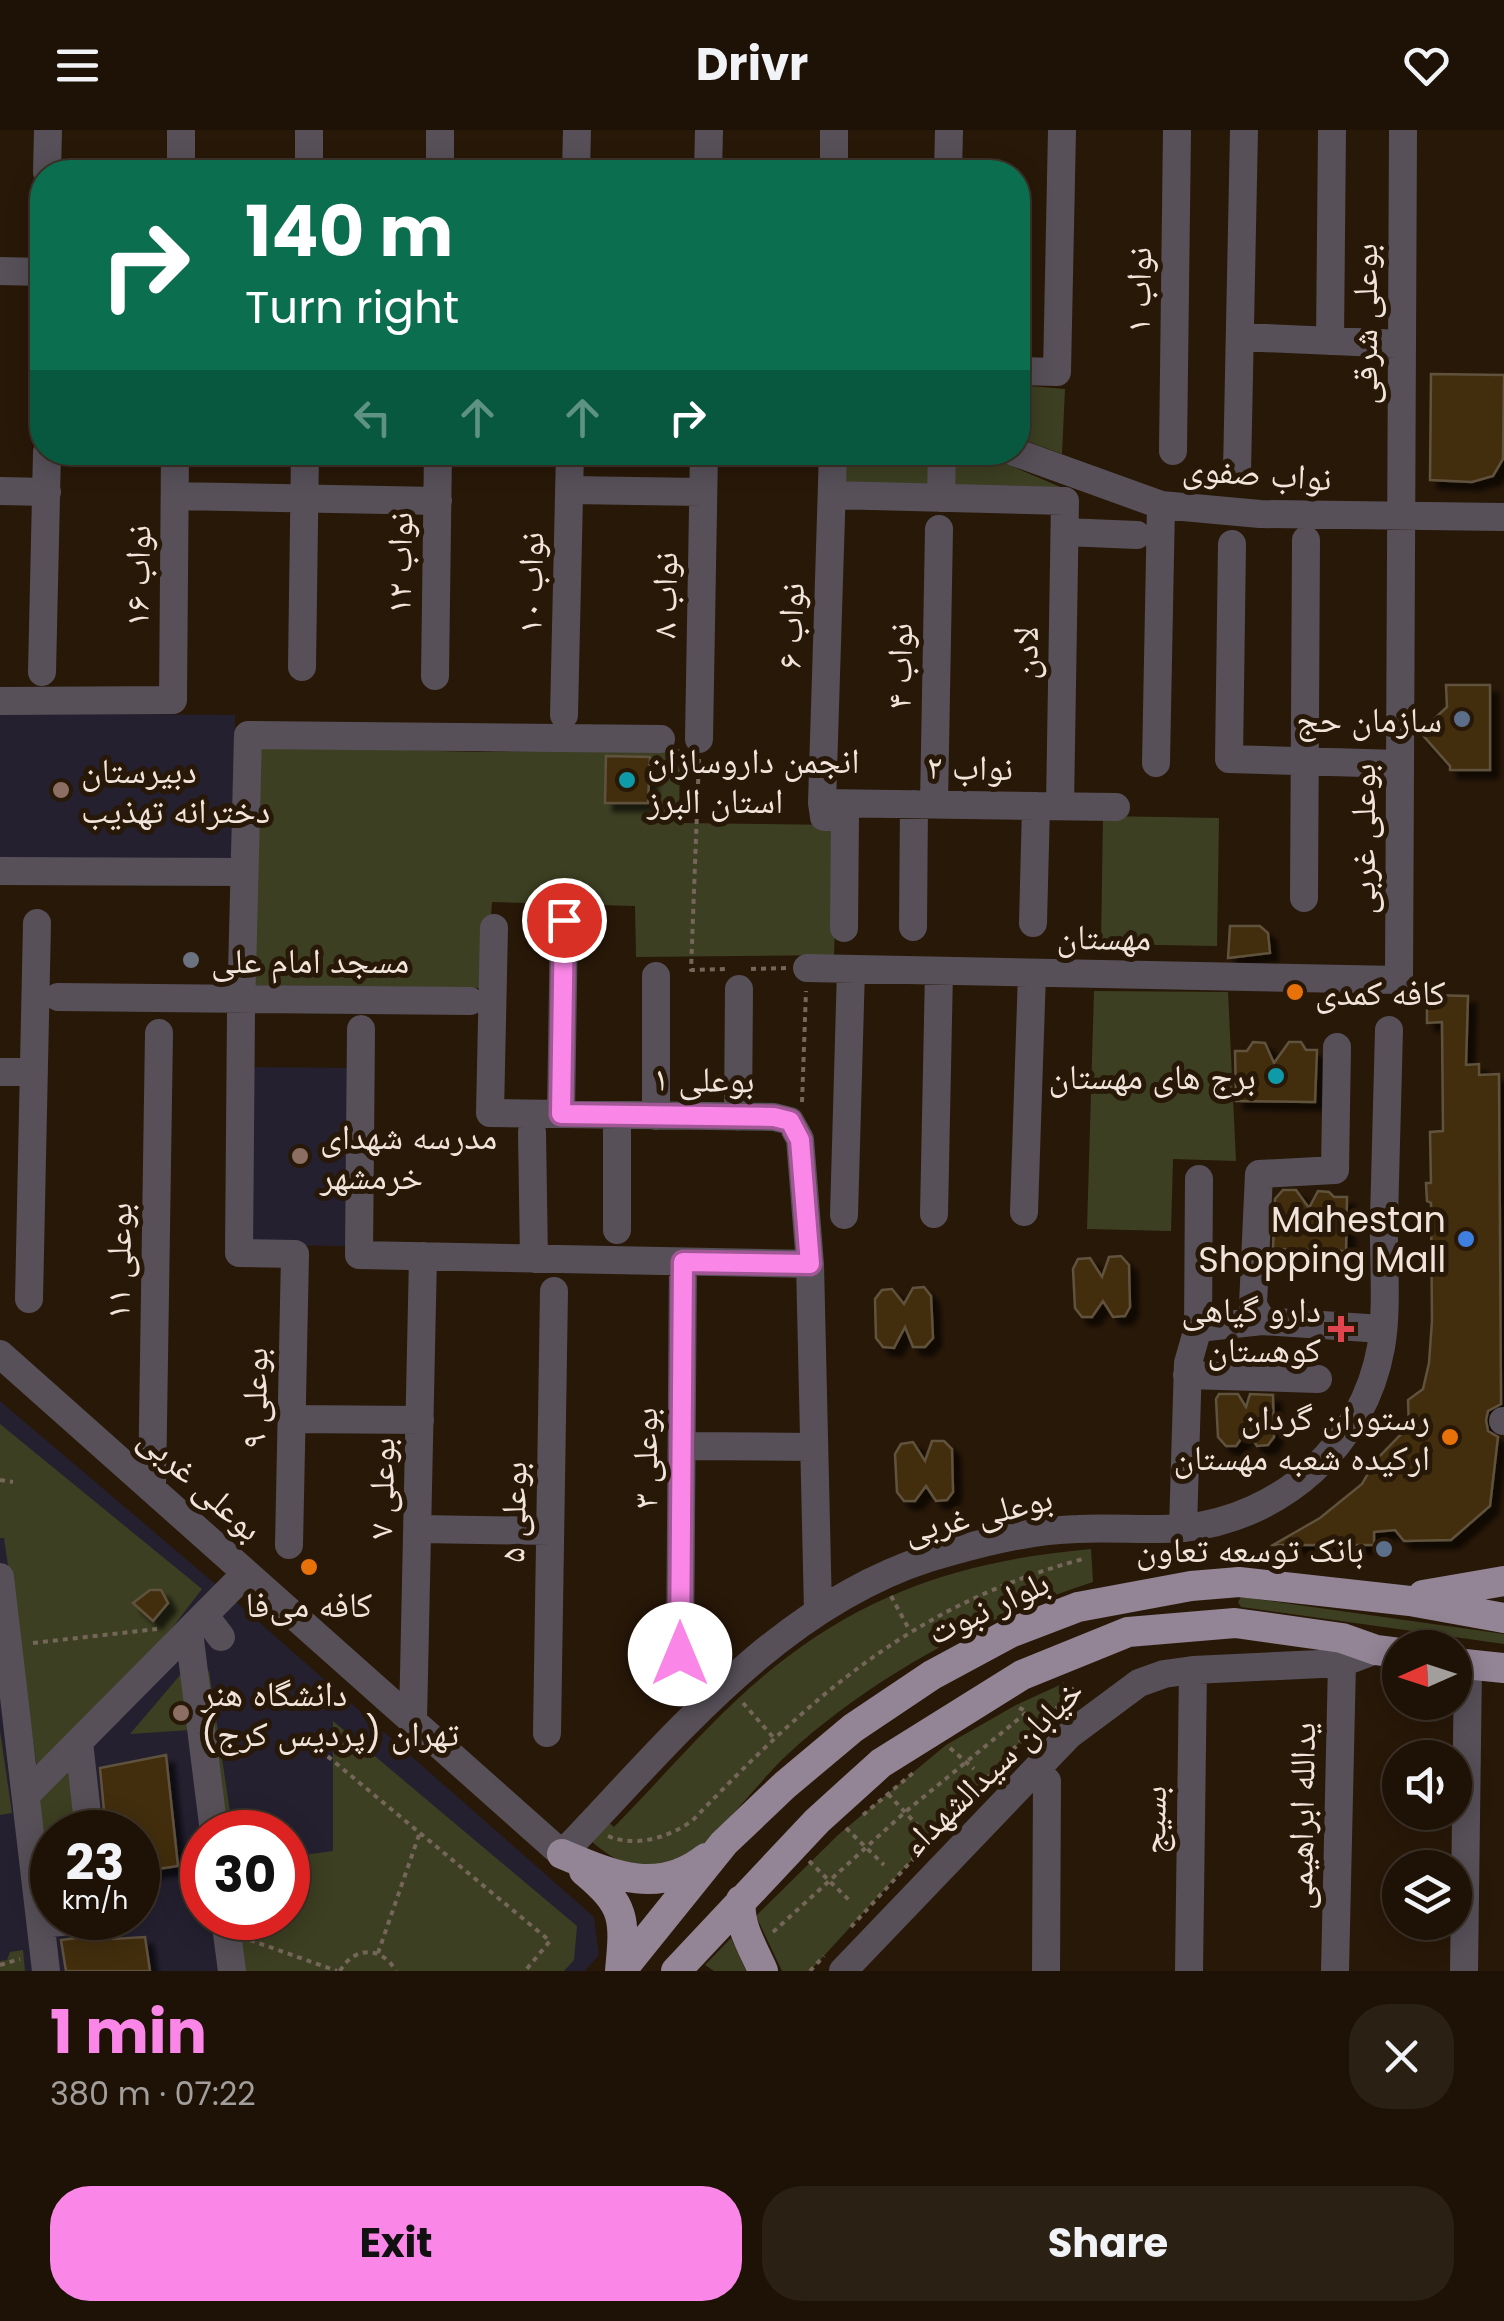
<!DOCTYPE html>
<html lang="en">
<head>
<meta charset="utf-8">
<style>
  :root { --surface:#1e1206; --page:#2b2014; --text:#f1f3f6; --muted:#a19e9b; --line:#3c3228; --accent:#fa87e7 }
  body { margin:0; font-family:Poppins,"Noto Naskh Arabic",sans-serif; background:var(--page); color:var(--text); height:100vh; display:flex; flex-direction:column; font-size:38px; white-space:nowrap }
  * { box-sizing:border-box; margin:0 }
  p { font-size:32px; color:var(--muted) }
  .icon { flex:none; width:55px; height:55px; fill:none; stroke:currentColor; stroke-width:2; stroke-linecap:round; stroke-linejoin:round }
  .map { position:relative; height:1841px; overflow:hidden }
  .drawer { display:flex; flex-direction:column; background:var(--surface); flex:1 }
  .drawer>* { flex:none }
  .guide { position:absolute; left:30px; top:30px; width:1000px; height:305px; border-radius:40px; box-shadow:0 5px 25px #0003,0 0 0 2px var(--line); background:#0b6e4f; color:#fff; overflow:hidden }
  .needle { width:65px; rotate:267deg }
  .tools { position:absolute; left:1382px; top:1500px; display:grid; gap:20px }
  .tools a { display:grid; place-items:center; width:90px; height:90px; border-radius:50%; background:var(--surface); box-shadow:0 5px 25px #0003,0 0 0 2px var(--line); font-size:50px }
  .speed { position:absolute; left:30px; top:1680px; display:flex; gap:20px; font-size:50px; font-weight:700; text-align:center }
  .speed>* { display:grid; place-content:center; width:130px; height:130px; border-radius:50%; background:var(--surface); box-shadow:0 5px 25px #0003,0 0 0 2px var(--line); line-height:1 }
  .speed small { font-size:25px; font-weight:400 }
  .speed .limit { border:15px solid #d22; background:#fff; color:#111 }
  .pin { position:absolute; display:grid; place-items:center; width:85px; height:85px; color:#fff; margin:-42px; border:5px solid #fff; border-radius:50%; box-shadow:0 2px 10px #0007 }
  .me { position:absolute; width:110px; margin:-55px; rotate:0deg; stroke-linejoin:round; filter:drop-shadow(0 0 8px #0008) }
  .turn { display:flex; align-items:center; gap:35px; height:210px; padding:0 50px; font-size:45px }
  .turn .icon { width:130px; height:130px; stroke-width:2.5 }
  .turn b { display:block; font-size:70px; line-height:85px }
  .lanes { display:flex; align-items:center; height:95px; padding:0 50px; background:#0003; justify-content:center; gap:50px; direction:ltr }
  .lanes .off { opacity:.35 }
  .round { display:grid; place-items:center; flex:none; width:105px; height:105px; border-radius:40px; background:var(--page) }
  .summary { display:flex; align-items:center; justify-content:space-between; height:170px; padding:0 50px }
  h1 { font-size:60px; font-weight:700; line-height:75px; color:var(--accent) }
  .button { display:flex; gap:20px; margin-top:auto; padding:20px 50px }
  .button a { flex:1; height:115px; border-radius:40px; background:var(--accent); color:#111; font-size:40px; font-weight:700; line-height:115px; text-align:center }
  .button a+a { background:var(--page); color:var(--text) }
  header { display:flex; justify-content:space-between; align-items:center; height:130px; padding:0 50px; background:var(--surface); font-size:45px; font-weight:700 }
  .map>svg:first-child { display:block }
</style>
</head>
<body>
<header><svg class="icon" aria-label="menu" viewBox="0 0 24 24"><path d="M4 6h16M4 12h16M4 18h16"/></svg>Drivr<svg class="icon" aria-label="heart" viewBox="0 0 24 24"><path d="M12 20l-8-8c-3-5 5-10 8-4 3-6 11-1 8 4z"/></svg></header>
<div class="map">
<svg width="1504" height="1841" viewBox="0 0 1504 1841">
  <defs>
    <filter id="shadow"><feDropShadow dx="8" dy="8" stdDeviation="2.5" flood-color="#0009"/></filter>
  </defs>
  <rect width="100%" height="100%" fill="#281808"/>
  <path fill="#242030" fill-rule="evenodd" d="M0,583L235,585V739L0,736Z
    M249,937L353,938L351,1116L247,1115Z
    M0,1271L226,1463L594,1787L599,1825L585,1841H0ZM52,1702H138V1788H52ZM202,1702H288V1788H202Z"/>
  <path fill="#3d3f22" d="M1018,255L1065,259L1062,324L1018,308Z
    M979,322L1072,362L948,361L949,323Z
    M840,323H932V360H839Z
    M257,616L477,622L680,619L679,693L839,695L834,825L636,827L635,776L492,772L486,858L252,855Z
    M1103,686L1219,688L1217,816L1101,814Z
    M1094,861L1228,862L1236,1031L1173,1029L1171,1101L1087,1099Z
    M0,1294L202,1459L172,1498L37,1638L4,1408H0Z
    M1091,1419L1093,1452C982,1488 875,1545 788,1624C765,1644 701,1726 681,1733C645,1746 617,1734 590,1710L606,1690L614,1697C671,1639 725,1573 790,1525C882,1456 978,1429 1091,1419Z
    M1241,1467L1504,1504V1514L1241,1477L1238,1472Z
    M209,1541L233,1702H220L199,1544Z
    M181,1544L190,1600L130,1604Z
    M1062,1554L1078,1562L1040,1590L810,1841H782L756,1786L838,1705L946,1615L1016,1575Z
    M333,1591L577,1796L574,1830L564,1841H238L231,1788H288V1727L333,1721Z
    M0,1601L12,1683L0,1685Z
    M74,1628L83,1702H52V1783L34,1668Z
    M731,1808L746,1841H714L705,1835Z
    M23,1820L25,1841H0V1831L7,1830L10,1822Z"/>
  <path fill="#422d0e" stroke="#61523d" stroke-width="2.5" filter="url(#shadow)" d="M1431,244L1504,245L1503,329L1493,346L1472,352L1430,350Z
    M1446,555H1490V640H1450V636L1420,602L1447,577Z
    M606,626L650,627L648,673H605Z
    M1230,796H1260L1268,803L1270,823L1228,828Z
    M1427,865L1468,866L1466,935L1479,934V945L1499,944L1501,1274L1488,1281L1486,1290L1488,1301L1498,1307L1490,1376L1451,1410L1404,1411L1395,1400L1374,1402V1415H1273L1320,1388L1362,1354L1376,1330L1409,1296L1408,1270L1423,1259L1429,1233L1432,1191L1431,1073L1427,1071L1426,1053H1431L1430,1002L1443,1001L1442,892L1427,893Z
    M1253,912L1265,913L1274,933L1289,912H1301L1306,920H1317L1315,972L1236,971L1235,921H1247Z
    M1283,1060H1296L1309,1078L1318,1061L1329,1062L1334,1067H1347L1346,1121L1273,1119L1275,1069Z
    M1121,1126L1129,1135L1130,1177L1125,1186L1113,1187L1103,1171L1092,1187H1082L1075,1178L1073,1139L1078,1129L1090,1128L1102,1147L1109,1127Z
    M924,1157L931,1166L933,1208L925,1217H913L905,1197L894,1218L883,1217L876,1208L875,1169L882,1160L892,1159L904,1174L913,1158Z
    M1219,1264H1238L1246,1277L1250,1264L1273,1265L1274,1307L1268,1315L1257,1316L1247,1301L1236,1316H1226L1218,1307L1216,1269Z
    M932,1311H944L952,1319L953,1362L947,1370L936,1371L926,1356L915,1371H904L897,1362L895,1324L901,1314L913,1312L925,1331Z
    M150,1460H161L168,1473L153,1491L133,1473Z
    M166,1625L178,1736L138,1742V1702H106L100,1638Z
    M111,1801L113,1809L145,1807L150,1841H66L61,1810L101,1805Z"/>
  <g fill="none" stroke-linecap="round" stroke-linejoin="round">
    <path stroke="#746658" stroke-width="4" stroke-dasharray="5 5" stroke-linecap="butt" d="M699,629L691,840L726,839
      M751,839L786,838
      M802,972L806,861
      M0,1350L13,1352
      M891,1466L910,1501
      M33,1513L157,1499
      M743,1573L773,1607
      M950,1618L974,1639
      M320,1620L550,1811L525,1841
      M888,1664L919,1697
      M863,1685L913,1643
      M846,1698L884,1735
      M608,1706C636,1718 669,1707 692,1691C811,1567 912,1475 1083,1429
      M809,1731L851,1772
      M851,1797L1040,1590L1078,1562L1062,1554
      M773,1802L904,1683L1027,1582L1018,1577
      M250,1810L337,1841
      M378,1823L419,1705
      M0,1835L20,1829
      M340,1841C354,1816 382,1816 396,1841
      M810,1841L824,1826"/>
    <path stroke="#575059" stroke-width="28" d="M834,0V42
      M47,42L48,0
      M181,42V0
      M309,42V0
      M440,42V0
      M576,42L577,0
      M708,42L709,0
      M948,42L949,0
      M0,141L42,142
      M1240,207L1402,214
      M1330,211L1332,0
      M1018,241L1057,242L1062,0
      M1173,321L1177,0
      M833,322L822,673L824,687L845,686L844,798
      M1014,322L1161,375L1260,384L1504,387
      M1237,342L1244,0
      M569,360L703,362
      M0,361L47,362
      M832,365L1065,371L1060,676
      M175,366L438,371
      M941,368L942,322
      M1065,402L1137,405
      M1232,414L1229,629L1399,634
      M302,537L305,322
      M42,542L47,322
      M435,546L438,322
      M0,571L173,570L175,322
      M564,585L570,322
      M699,609L704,322
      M1156,633L1161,375
      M823,673L1116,677
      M934,674L939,399
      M0,741L244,742
      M1304,768L1306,410
      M1033,793L1036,676
      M913,797L914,674
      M494,798L490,983L774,987L790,991L800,1009L810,1134L818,1481
      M807,838L1399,850L1403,0
      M656,846V986
      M58,867L470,871
      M361,899L359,1125L810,1134
      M1337,917L1335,1040L1259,1044L1253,1175L1262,1191L1382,1199
      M0,942H34
      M561,984L564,791
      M617,985V1100
      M738,987L739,859
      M532,1002L534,1129
      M1024,1082L1032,843
      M934,1084L939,841
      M844,1085L851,839
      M29,1169L37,793
      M1198,1198L1199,1049
      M0,1224L562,1724C670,1612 776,1477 929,1428C976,1414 1029,1400 1078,1399C1113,1397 1149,1401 1184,1398C1281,1388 1364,1315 1381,1217C1388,1178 1383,1129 1384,1089C1386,1026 1387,963 1389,900
      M1187,1245L1318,1249
      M292,1289L420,1290
      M1503,1291H1504
      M682,1316L814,1317
      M152,1359L159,903
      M1183,1398L1188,1233L1198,1198L1262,1191
      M418,1399L550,1401
      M289,1415L295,1124L239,1123L241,882L248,605L661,609
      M0,1447L46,1841
      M205,1486L221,1507
      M189,1502L214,1702
      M680,1524L683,1132
      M413,1591L423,1126
      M547,1603L554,1161
      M79,1612L89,1702
      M27,1664L246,1443
      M225,1788L232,1841
      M41,1794L99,1788
      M843,1841L1069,1605L1139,1553L1164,1544L1193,1540L1342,1533L1376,1520
      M1046,1841L1047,1651
      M1189,1841L1193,1540
      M1335,1841L1342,1533
      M1464,1841L1468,1536"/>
    <path stroke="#938496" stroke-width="30" d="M1423,1465L1504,1451
      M1455,1533L1504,1538
      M562,1724C612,1745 658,1766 706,1728
      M584,1741C626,1776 625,1788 620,1841
      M741,1770C738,1795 753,1818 763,1841
      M621,1841L724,1713L785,1655L853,1598L932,1545L1010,1503L1078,1477L1191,1456L1239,1452L1410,1471L1504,1488
      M676,1841L817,1691L881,1633L1022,1545L1128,1502L1235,1493L1342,1508L1376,1520L1400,1523"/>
  </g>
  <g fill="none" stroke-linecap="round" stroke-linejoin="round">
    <g stroke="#a25896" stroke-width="25">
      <path id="route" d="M564,790L561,984L774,987L790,991L800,1010L810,1134L683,1132L680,1524"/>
    </g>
    <use href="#route" stroke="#fa87e7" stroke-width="18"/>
  </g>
  <g fill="#5c6f8a" stroke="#281808" stroke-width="4">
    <circle cx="1462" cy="589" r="10"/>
    <circle cx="1384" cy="1419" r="10"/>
  </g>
  <g fill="#0f9aa8" stroke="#281808" stroke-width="4">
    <circle cx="627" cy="650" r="10"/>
    <circle cx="1276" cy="946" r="10"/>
  </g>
  <g fill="#8d6e63" stroke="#281808" stroke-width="4">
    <circle cx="61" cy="660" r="10"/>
    <circle cx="300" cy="1026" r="10"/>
    <circle cx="181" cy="1583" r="10"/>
  </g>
  <circle fill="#6b7280" stroke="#281808" stroke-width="4" cx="191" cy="830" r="10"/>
  <g fill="#e8710a" stroke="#281808" stroke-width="4">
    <circle cx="1295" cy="862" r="10"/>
    <circle cx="1450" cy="1307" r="10"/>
    <circle cx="309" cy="1437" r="10"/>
  </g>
  <circle fill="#3f7fe0" stroke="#281808" stroke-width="4" cx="1466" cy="1109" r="10"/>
  <path fill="#e0444e" stroke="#281808" stroke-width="4" d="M1336 1184h10v10h10v10h-10v10h-10v-10h-10v-10h10z"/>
  <g text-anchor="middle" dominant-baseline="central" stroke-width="10" stroke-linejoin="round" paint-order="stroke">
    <g font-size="35" fill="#f1e5db" stroke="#281808">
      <text transform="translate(1138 160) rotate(-89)">نواب ۱</text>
      <text transform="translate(1364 194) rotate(-90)">بوعلی شرقی</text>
      <text transform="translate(1257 343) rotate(4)">نواب صفوی</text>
      <text transform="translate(399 433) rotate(-89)">نواب ۱۲</text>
      <text transform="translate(137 446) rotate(-89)">نواب ۱۶</text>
      <text transform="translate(530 453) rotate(-89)">نواب ۱۰</text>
      <text transform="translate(664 465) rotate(-89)">نواب ۸</text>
      <text transform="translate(790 496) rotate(-88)">نواب ۶</text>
      <text transform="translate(1025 523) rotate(-89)">لادن</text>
      <text transform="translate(899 536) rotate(-89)">نواب ۴</text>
      <text transform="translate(970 637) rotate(1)">نواب ۲</text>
      <text transform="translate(1362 709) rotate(-90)">بوعلی غربی</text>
      <text transform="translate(1104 807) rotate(1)">مهستان</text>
      <text transform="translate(704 949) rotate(1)">بوعلی ۱</text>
      <text transform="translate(118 1131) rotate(-89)">بوعلی ۱۱</text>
      <text transform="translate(254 1268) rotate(-89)">بوعلی ۹</text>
      <text transform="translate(644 1328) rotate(-90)">بوعلی ۳</text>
      <text transform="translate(201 1353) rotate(42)">بوعلی غربی</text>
      <text transform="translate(381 1358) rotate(-89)">بوعلی ۷</text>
      <text transform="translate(513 1382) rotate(-89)">بوعلی ۵</text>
      <text transform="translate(978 1384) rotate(-13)">بوعلی غربی</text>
      <text transform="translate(988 1477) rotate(-25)">بلوار نبوت</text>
      <text transform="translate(992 1637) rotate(-44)">خیابان سیدالشهداء</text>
      <text transform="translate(1301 1686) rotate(-89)">یدالله ابراهیمی</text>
      <text transform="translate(1153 1690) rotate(-89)">بسیج</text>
    </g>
    <g font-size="35" fill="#f1e5db" stroke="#281808" text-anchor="end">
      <text x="1442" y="589">سازمان حج</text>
      <text x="647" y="630" text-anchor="start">انجمن داروسازان<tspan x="647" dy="40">استان البرز</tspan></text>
      <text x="81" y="640" text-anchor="start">دبیرستان<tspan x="81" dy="40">دخترانه تهذیب</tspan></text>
      <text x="211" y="830" text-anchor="start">مسجد امام علی</text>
      <text x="1315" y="862" text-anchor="start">کافه کمدی</text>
      <text x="1256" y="946">برج های مهستان</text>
      <text x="320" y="1006" text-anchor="start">مدرسه شهدای<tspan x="320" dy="40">خرمشهر</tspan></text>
      <text x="1446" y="1089">Mahestan<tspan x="1446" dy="40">Shopping Mall</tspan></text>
      <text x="1321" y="1179">دارو گیاهی<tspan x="1321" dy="40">کوهستان</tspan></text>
      <text x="1430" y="1287">رستوران گردان<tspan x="1430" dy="40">ارکیده شعبه مهستان</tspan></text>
      <text x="1364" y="1419">بانک توسعه تعاون</text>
      <text x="309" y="1474" text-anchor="middle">کافه می‌فا</text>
      <text x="201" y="1563" text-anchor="start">دانشگاه هنر<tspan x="201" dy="40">تهران (پردیس کرج)</tspan></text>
    </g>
  </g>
</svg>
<div class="tools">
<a><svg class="needle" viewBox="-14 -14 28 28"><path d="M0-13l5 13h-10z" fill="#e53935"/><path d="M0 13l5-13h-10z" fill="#a19e9b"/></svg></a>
<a><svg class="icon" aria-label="sound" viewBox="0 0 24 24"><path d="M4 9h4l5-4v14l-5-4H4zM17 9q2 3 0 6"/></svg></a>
<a><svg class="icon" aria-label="layers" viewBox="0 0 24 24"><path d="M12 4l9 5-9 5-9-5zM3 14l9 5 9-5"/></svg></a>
</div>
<div class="speed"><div>23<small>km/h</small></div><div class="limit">30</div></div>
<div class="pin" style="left:564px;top:790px;background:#d93025"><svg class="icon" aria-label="arrive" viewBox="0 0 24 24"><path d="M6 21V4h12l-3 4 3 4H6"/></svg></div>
<svg class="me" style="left:680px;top:1524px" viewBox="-20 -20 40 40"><circle r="19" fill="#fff"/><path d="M0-13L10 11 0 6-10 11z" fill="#fa87e7"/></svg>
<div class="guide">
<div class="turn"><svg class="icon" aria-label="right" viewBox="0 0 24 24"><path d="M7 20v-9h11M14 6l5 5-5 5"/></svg><div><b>140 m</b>Turn right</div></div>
<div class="lanes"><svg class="icon off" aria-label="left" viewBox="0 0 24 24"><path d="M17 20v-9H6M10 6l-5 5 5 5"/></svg><svg class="icon off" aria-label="ahead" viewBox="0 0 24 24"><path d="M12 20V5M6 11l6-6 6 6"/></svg><svg class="icon off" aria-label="ahead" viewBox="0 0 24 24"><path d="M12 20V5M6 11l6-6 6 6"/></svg><svg class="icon" aria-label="right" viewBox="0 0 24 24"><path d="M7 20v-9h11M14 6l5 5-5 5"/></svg></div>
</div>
</div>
<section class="drawer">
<div class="summary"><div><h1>1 min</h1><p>380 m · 07:22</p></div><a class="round"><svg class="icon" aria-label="close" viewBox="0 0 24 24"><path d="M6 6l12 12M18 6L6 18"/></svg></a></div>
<div class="button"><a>Exit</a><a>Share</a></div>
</section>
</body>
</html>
